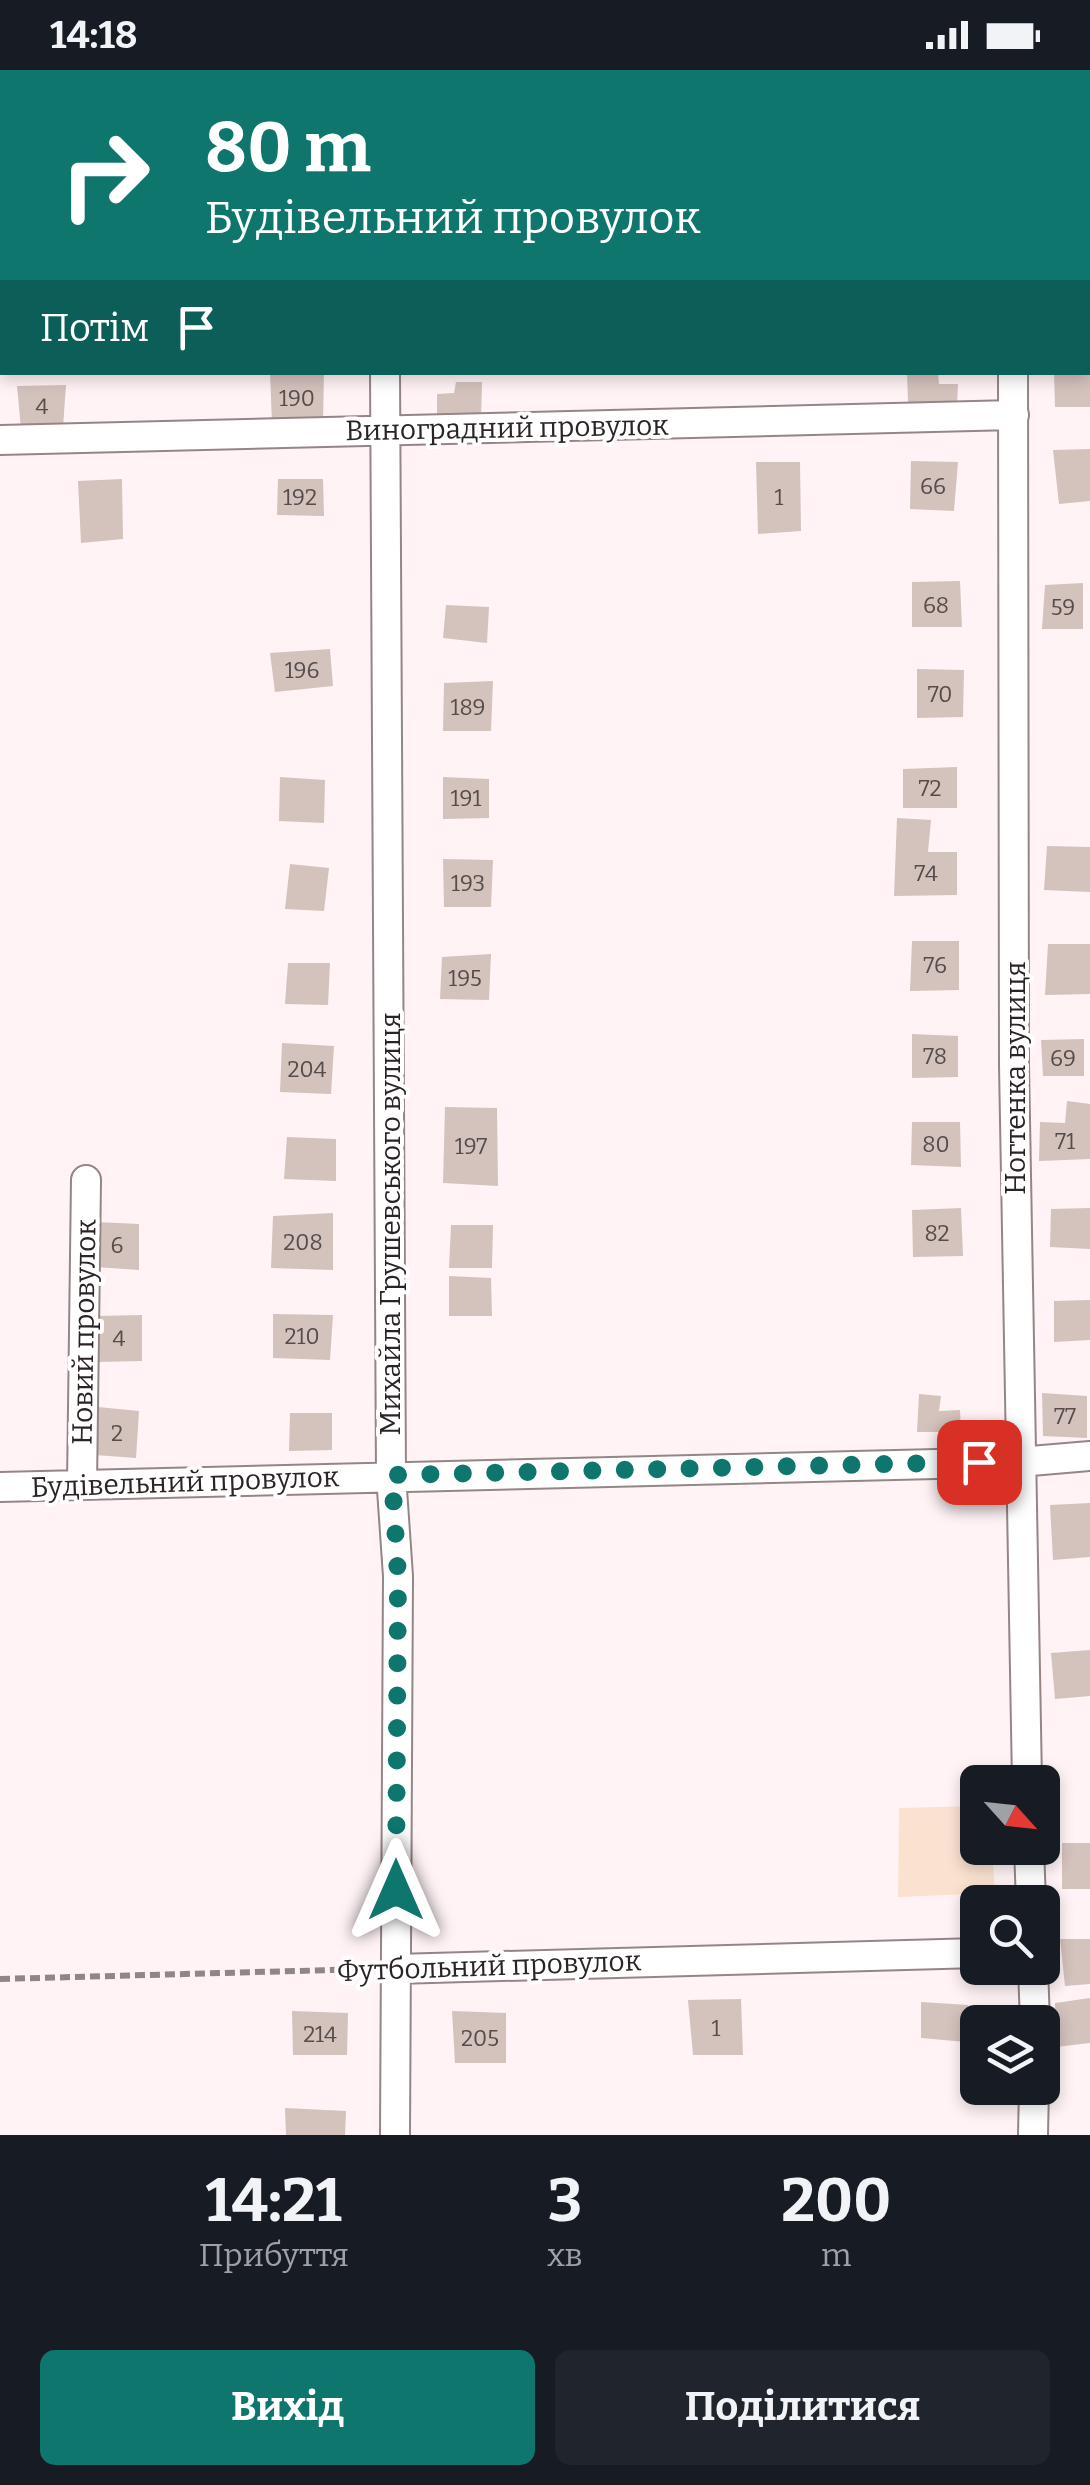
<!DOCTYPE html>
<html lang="uk">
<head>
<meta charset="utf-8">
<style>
  :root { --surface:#171b24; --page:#20242c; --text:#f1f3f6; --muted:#9ea1a6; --accent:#0f766e }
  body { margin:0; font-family:Bitter,serif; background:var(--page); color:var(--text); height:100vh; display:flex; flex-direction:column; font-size:38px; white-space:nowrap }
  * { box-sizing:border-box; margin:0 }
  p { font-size:32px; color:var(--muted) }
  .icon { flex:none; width:55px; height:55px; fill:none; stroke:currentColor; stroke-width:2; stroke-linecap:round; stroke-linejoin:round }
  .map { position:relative; height:2065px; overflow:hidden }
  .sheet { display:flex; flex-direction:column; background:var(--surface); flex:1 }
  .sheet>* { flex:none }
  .top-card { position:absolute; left:0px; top:0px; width:1090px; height:305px; box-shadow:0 5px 15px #0003; background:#0f766e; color:#fff; overflow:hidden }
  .needle { width:65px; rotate:117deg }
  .buttons { position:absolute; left:960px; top:1695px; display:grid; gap:20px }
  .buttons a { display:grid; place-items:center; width:100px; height:100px; border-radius:15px; background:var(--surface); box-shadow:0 5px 15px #0003; font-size:50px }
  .pin { position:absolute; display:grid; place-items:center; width:85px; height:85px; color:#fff; margin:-42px; border-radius:20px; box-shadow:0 5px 15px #0006 }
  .me { position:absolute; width:110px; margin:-55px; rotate:0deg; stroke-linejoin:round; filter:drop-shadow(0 0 8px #0008) }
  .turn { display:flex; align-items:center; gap:35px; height:210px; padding:0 40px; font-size:45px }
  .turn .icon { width:130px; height:130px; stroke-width:2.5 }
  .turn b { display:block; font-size:70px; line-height:85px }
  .then { display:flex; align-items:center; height:95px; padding:0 40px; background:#0003; gap:20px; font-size:38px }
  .eta { display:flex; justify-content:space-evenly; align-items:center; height:170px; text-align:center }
  .eta b { font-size:60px; font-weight:700; line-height:70px }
  .action { display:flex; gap:20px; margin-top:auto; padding:20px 40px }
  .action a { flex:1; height:115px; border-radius:15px; background:var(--accent); color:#fff; font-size:40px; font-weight:700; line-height:115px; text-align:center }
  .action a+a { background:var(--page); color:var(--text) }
  .status { display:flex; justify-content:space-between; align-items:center; height:70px; padding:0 50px; background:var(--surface); direction:ltr }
  .status svg { height:28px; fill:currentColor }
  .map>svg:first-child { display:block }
</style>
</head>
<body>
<div class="status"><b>14:18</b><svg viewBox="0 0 49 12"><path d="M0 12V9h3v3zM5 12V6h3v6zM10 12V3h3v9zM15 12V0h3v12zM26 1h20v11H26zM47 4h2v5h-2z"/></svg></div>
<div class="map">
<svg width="1090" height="2065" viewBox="0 0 1090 2065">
  <rect width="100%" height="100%" fill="#fff3f5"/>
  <path fill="#fbe2d0" d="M977,1736L978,1778H992L995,1823L898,1827L899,1738Z"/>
  <path fill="#d4c2bd" d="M270,302H324L323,354H272Z
    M907,302H938L939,314H958L957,334L908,333Z
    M1054,302H1090V337H1055Z
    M456,312H482L481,351L437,352V324L454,323Z
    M66,315L63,357L21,359L17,316Z
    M1090,379V431L1059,434L1053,380Z
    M911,391L958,392L954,441L910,439Z
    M756,392H800L801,461L758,464Z
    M122,409L123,469L81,473L78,411Z
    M278,409H323L324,446L277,445Z
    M960,511L962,557H912V512Z
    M1083,513V559H1042L1045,515Z
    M446,535L489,537L487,573L443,568Z
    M330,579L333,616L275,622L270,583Z
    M917,599L964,600L963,647L917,648Z
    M493,611L491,661H443L444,613Z
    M957,697V738H903V699Z
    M280,707L325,710L324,753L279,751Z
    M443,707L489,709V748L443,749Z
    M897,748L931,750L928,782H957V825L894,826Z
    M1047,776L1090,777V822L1044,820Z
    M443,789L493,790L491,837H444Z
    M290,794L329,798L324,841L285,839Z
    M912,871H959V920L910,921Z
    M1048,874H1090V924L1045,925Z
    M491,884L489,930L440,929L442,887Z
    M288,893H330L328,935L285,934Z
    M912,964L958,966V1007L912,1008Z
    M1084,969V1006H1043L1041,970Z
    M282,973L334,976L331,1024L280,1022Z
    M1067,1031L1090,1034V1089L1039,1091L1040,1052L1065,1053Z
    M445,1037L497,1038L498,1116L443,1113Z
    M912,1052H960L961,1097L911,1095Z
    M287,1067L336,1069V1111L284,1109Z
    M961,1138L963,1186L913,1187L912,1140Z
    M1090,1138V1179L1050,1177L1051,1139Z
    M333,1143V1200L271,1198L273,1146Z
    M96,1152L139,1154V1200L96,1197Z
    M451,1155H493L492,1198H449Z
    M449,1206L491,1208L492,1246H449Z
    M1090,1230V1270L1054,1272V1231Z
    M273,1244L333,1245L330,1290L273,1288Z
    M142,1245V1291L97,1292L96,1246Z
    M1042,1323L1087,1326V1368L1043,1366Z
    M919,1324L941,1326L939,1341L960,1340L961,1362H917Z
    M98,1337L139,1341L136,1388L95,1385Z
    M290,1343H332V1380L289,1381Z
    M1090,1433V1487L1053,1490L1050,1435Z
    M1090,1580V1626L1055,1629L1051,1583Z
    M1062,1773H1090V1819H1062Z
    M1060,1869H1090V1914L1065,1916Z
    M1090,1928V1973L1056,1977L1055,1933Z
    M741,1929L743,1985H693L688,1930Z
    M921,1932L968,1935L966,1972L921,1968Z
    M292,1941L348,1943L347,1985H293Z
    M452,1941L506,1943V1993H455Z
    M285,2038L346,2041L345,2065H286Z"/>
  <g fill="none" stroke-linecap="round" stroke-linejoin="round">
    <g stroke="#968587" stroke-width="32">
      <path id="minor" d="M1010,0V2
        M387,2V0
        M385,302L391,1405L398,1506L395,2065
        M1013,302L1014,995L1027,1712
        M0,370L1014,345
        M82,1415L86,1110
        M0,1417L1019,1392L1090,1386
        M1029,1778L1031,1832
        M1033,1898L1035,1952
        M396,1899L978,1883
        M1033,2065L1034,2018"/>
    </g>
    <path stroke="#8f8687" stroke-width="6" stroke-dasharray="10 5" stroke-linecap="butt" d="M0,1909L370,1899"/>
    <use href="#minor" stroke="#fff" stroke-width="28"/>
  </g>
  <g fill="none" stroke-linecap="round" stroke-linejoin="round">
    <path stroke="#0f766e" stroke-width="18" stroke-dasharray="0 32.4" d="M396,1820L398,1506L392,1405L979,1392"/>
  </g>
  <g text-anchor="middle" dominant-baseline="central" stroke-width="8" stroke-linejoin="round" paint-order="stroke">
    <g font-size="22" fill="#554c4b">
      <text x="297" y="328">190</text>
      <text x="42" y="336">4</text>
      <text x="933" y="416">66</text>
      <text x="300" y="427">192</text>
      <text x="779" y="427">1</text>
      <text x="936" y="535">68</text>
      <text x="1063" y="537">59</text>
      <text x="302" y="600">196</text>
      <text x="940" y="624">70</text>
      <text x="468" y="637">189</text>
      <text x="930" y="718">72</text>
      <text x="466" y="728">191</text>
      <text x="926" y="803">74</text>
      <text x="468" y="813">193</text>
      <text x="935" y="895">76</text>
      <text x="465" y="908">195</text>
      <text x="935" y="986">78</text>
      <text x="1063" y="988">69</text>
      <text x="307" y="999">204</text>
      <text x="1065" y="1071">71</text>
      <text x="936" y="1074">80</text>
      <text x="471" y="1076">197</text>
      <text x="937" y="1163">82</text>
      <text x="303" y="1172">208</text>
      <text x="117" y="1175">6</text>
      <text x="302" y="1266">210</text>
      <text x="119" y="1268">4</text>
      <text x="1065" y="1346">77</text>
      <text x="117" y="1363">2</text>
      <text x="716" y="1958">1</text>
      <text x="320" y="1964">214</text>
      <text x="480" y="1968">205</text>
    </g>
    <g font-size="28" fill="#2b2425" stroke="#fff">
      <text transform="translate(507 358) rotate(-1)">Виноградний провулок</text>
      <text transform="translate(1015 1008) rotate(-90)">Ногтенка вулиця</text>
      <text transform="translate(390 1154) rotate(-90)">Михайла Грушевського вулиця</text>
      <text transform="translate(84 1262) rotate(-89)">Новий провулок</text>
      <text transform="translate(185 1412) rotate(-2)">Будівельний провулок</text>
      <text transform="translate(489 1896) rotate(-2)">Футбольний провулок</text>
    </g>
  </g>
</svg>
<div class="buttons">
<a><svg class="needle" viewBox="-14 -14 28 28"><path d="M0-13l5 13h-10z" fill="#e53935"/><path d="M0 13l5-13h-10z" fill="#9ea1a6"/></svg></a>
<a><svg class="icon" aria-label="search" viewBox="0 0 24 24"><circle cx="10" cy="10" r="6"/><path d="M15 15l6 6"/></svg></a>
<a><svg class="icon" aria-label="layers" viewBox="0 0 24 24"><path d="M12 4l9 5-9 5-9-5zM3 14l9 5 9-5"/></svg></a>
</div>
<div class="pin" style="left:979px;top:1392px;background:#d93025"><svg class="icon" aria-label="arrive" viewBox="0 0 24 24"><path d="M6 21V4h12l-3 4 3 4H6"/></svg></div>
<svg class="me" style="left:396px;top:1820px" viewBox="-20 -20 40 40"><path d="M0-17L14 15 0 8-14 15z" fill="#0f766e" stroke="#fff" stroke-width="4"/></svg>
<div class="top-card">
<div class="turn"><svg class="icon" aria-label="right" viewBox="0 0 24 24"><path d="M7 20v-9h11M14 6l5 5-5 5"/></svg><div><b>80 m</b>Будівельний провулок</div></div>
<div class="then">Потім<svg class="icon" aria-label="arrive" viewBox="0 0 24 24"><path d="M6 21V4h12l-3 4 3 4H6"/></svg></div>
</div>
</div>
<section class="sheet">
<div class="eta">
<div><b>14:21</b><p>Прибуття</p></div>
<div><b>3</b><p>хв</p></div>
<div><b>200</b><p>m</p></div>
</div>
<div class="action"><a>Вихід</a><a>Поділитися</a></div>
</section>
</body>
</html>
